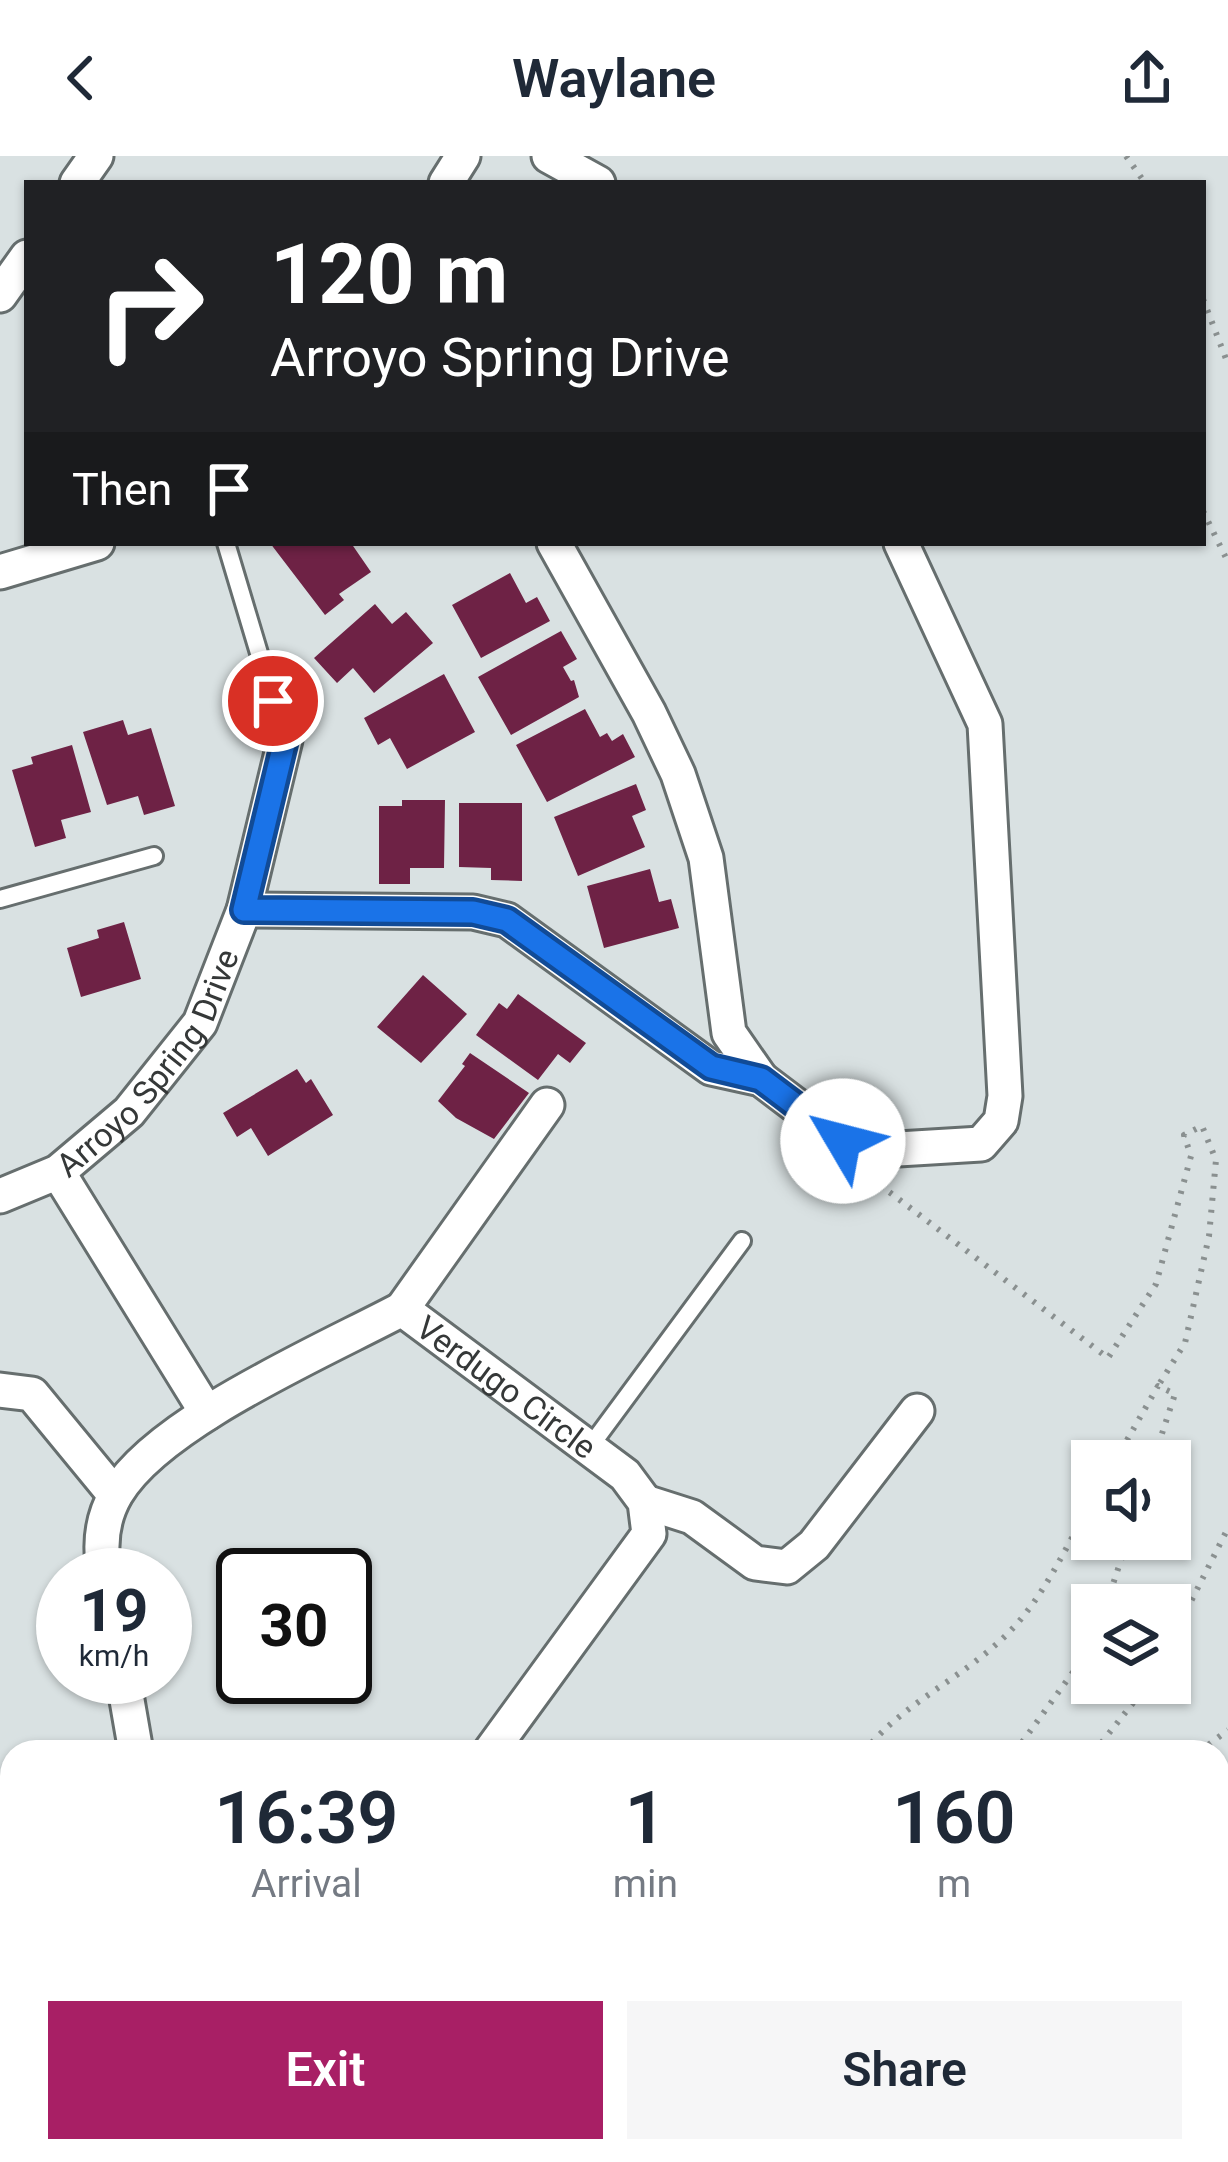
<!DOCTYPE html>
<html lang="en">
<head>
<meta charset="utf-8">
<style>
  :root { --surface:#fff; --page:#f6f6f7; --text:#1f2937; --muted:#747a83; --accent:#a81f65 }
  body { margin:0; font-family:Roboto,sans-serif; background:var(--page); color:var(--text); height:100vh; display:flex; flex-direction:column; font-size:45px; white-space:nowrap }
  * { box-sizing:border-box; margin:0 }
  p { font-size:39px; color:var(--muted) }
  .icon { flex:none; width:66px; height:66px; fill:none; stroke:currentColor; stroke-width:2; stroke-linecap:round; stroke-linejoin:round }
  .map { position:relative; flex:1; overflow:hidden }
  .details { position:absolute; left:0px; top:1584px; width:1230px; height:423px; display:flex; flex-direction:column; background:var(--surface); border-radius:36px 36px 0 0; box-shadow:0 3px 9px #0004 }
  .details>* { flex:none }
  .hud { position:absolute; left:24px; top:24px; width:1182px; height:366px; border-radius:0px; box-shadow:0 3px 9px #0004; background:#202124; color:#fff; overflow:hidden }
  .fabs { position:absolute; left:1071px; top:1284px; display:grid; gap:24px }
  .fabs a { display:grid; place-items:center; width:120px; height:120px; border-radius:0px; background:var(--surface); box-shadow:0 3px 9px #0004; font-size:60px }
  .speed { position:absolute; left:36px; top:1392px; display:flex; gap:24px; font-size:60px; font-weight:700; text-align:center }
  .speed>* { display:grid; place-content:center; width:156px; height:156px; border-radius:50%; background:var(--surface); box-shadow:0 3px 9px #0004; line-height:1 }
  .speed small { font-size:30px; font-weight:400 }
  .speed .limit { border:6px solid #111; border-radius:18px; background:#fff; color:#111 }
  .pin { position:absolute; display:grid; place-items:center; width:102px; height:102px; color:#fff; margin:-51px; border:6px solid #fff; border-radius:50%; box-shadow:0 3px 12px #0007 }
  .me { position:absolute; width:132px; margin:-66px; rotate:307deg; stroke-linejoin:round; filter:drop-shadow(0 0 9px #0008) }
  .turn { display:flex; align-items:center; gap:42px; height:252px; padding:0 48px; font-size:54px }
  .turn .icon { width:156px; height:156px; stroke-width:2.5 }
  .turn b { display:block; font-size:84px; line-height:102px }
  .then { display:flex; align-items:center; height:114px; padding:0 48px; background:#0003; gap:24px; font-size:45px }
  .eta { display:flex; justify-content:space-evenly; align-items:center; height:204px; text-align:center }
  .eta b { font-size:72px; font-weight:600; line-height:84px }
  .primary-button { display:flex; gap:24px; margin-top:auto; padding:24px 48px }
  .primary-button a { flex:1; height:138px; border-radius:0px; background:var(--accent); color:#fff; font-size:48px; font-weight:600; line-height:138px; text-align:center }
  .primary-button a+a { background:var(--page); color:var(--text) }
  header { display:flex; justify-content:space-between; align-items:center; height:156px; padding:0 48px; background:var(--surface); font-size:54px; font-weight:600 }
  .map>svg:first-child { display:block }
</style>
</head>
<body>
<header><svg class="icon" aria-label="back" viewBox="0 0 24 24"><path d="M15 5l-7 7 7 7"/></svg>Waylane<svg class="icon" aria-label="share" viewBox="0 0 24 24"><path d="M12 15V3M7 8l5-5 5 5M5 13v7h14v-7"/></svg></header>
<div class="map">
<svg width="1228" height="2006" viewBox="0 0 1228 2006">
  <rect width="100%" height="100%" fill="#d9e1e2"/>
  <path fill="#6e2245" d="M270,387H351L371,416L339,438L344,444L325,459Z
    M510,417L526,447L537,441L550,465L481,502L452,449Z
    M375,448L392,468L406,456L433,487L374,537L353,512L337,527L314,502Z
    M561,475L577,503L563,511L571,525L574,524L579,541L511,579L478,521Z
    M444,518L475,576L407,613L390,582L378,589L364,562Z
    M585,553L600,581L607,577L612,585L623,578L635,601L547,646L516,589Z
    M123,564L128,579L151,572L175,650L144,659L138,640L107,649L83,576Z
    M72,589L91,656L61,664L66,682L35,691L12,614L33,608L31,601Z
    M636,628L646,654L632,660L645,691L578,720L554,661Z
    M402,644H445L444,712H410V728H379V650H402Z
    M459,647H522V725L491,724V712L459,711Z
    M650,713L659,746L671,743L679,772L604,792L587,730Z
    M124,766L141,823L81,841L67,792L99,782L97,774Z
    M423,819L467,858L421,907L377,871Z
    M518,838L586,887L570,907L558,898L538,924L476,879L499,847L507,853Z
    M470,897L529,937L494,983L456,962L438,945L465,910L462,908Z
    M297,913L306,927L311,923L333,959L268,1000L251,972L237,981L223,957Z"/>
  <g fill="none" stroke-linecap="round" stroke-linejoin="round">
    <g stroke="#666e6e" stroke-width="22">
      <path id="service" d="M226,387L285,584
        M0,743L154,700
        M589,1292L742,1085"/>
    </g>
    <g stroke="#666e6e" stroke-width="39">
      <g id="minor">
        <path d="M549,0L598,27"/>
        <path d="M77,27L96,0"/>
        <path d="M446,27L463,0"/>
        <path d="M0,139L27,101"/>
        <path d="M554,387L649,557L678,618L706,702L729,877L761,923"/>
        <path d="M0,416L97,387"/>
        <path d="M244,754L473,756L507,764L711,912L761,923L843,985L865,995L981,988L1001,965L1005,940L985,568L901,387"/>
        <path d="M58,1016L207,1257"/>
        <path id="s1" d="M0,1040L58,1016L129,956L200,867L244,754L285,584"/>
        <path d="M402,1153L547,949"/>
        <path d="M0,1234L32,1238L115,1339"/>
        <path d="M645,1346L692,1361L755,1407L787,1411L814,1389L917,1255"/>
        <path id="s2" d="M105,1419C99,1391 101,1364 116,1338C158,1266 325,1194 402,1153L625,1319L645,1346L649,1378L490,1596"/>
        <path d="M123,1521L136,1596"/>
        <path d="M0,1770L12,1756"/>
      </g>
    </g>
    <path stroke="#8a9090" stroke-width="6" stroke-dasharray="3 9" stroke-linecap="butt" d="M1126,0L1145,27
      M1203,143L1228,208
      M1203,355L1228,406
      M880,1029L1108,1202L1156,1128L1191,1000L1184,979L1202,970L1216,1004L1209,1080L1185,1187L1158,1230
      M1115,1305L1158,1230L1175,1238L1153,1305
      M1106,1449L1128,1383
      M1170,1487L1228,1372
      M864,1596C905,1544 969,1520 1014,1471C1047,1435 1068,1387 1092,1345
      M1015,1596L1092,1490
      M1094,1596L1149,1527
      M1199,1596L1228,1574
      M0,1943L12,1952
      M68,1995L82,2006
      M935,1995V2006
      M566,2006L578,1995"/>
    <use href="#service" stroke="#fff" stroke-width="16"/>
    <use href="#minor" stroke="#fff" stroke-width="33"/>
  </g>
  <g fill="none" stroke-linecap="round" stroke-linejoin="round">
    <g stroke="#114b97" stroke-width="30">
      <path id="route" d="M273,545L285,584L244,754L473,756L507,764L711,911L761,923L843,985"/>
    </g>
    <use href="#route" stroke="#1a73e8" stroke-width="21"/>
  </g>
  <g text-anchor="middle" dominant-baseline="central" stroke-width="12" stroke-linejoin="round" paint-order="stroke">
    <g font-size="33" fill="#353838" stroke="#d9e1e2">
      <text stroke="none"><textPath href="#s1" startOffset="207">Arroyo Spring Drive</textPath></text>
      <text stroke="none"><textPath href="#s2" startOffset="558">Verdugo Circle</textPath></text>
    </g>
  </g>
</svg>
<div class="fabs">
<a><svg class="icon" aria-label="sound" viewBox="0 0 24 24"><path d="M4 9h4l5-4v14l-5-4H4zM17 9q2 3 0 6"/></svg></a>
<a><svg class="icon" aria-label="layers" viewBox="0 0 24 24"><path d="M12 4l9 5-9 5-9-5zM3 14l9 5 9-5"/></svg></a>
</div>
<div class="speed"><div>19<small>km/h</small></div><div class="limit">30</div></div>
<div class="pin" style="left:273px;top:545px;background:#d93025"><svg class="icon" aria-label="arrive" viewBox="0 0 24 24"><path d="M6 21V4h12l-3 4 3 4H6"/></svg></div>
<svg class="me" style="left:843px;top:985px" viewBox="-20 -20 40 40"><circle r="19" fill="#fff"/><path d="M0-13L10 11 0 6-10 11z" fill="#1a73e8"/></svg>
<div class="hud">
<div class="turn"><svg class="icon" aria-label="right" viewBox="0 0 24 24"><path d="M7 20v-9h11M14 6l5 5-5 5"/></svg><div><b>120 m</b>Arroyo Spring Drive</div></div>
<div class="then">Then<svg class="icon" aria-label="arrive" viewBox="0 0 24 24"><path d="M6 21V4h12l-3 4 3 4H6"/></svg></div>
</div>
<section class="details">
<div class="eta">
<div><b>16:39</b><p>Arrival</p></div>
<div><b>1</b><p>min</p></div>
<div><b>160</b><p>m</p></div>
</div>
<div class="primary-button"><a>Exit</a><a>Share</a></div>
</section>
</div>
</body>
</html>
